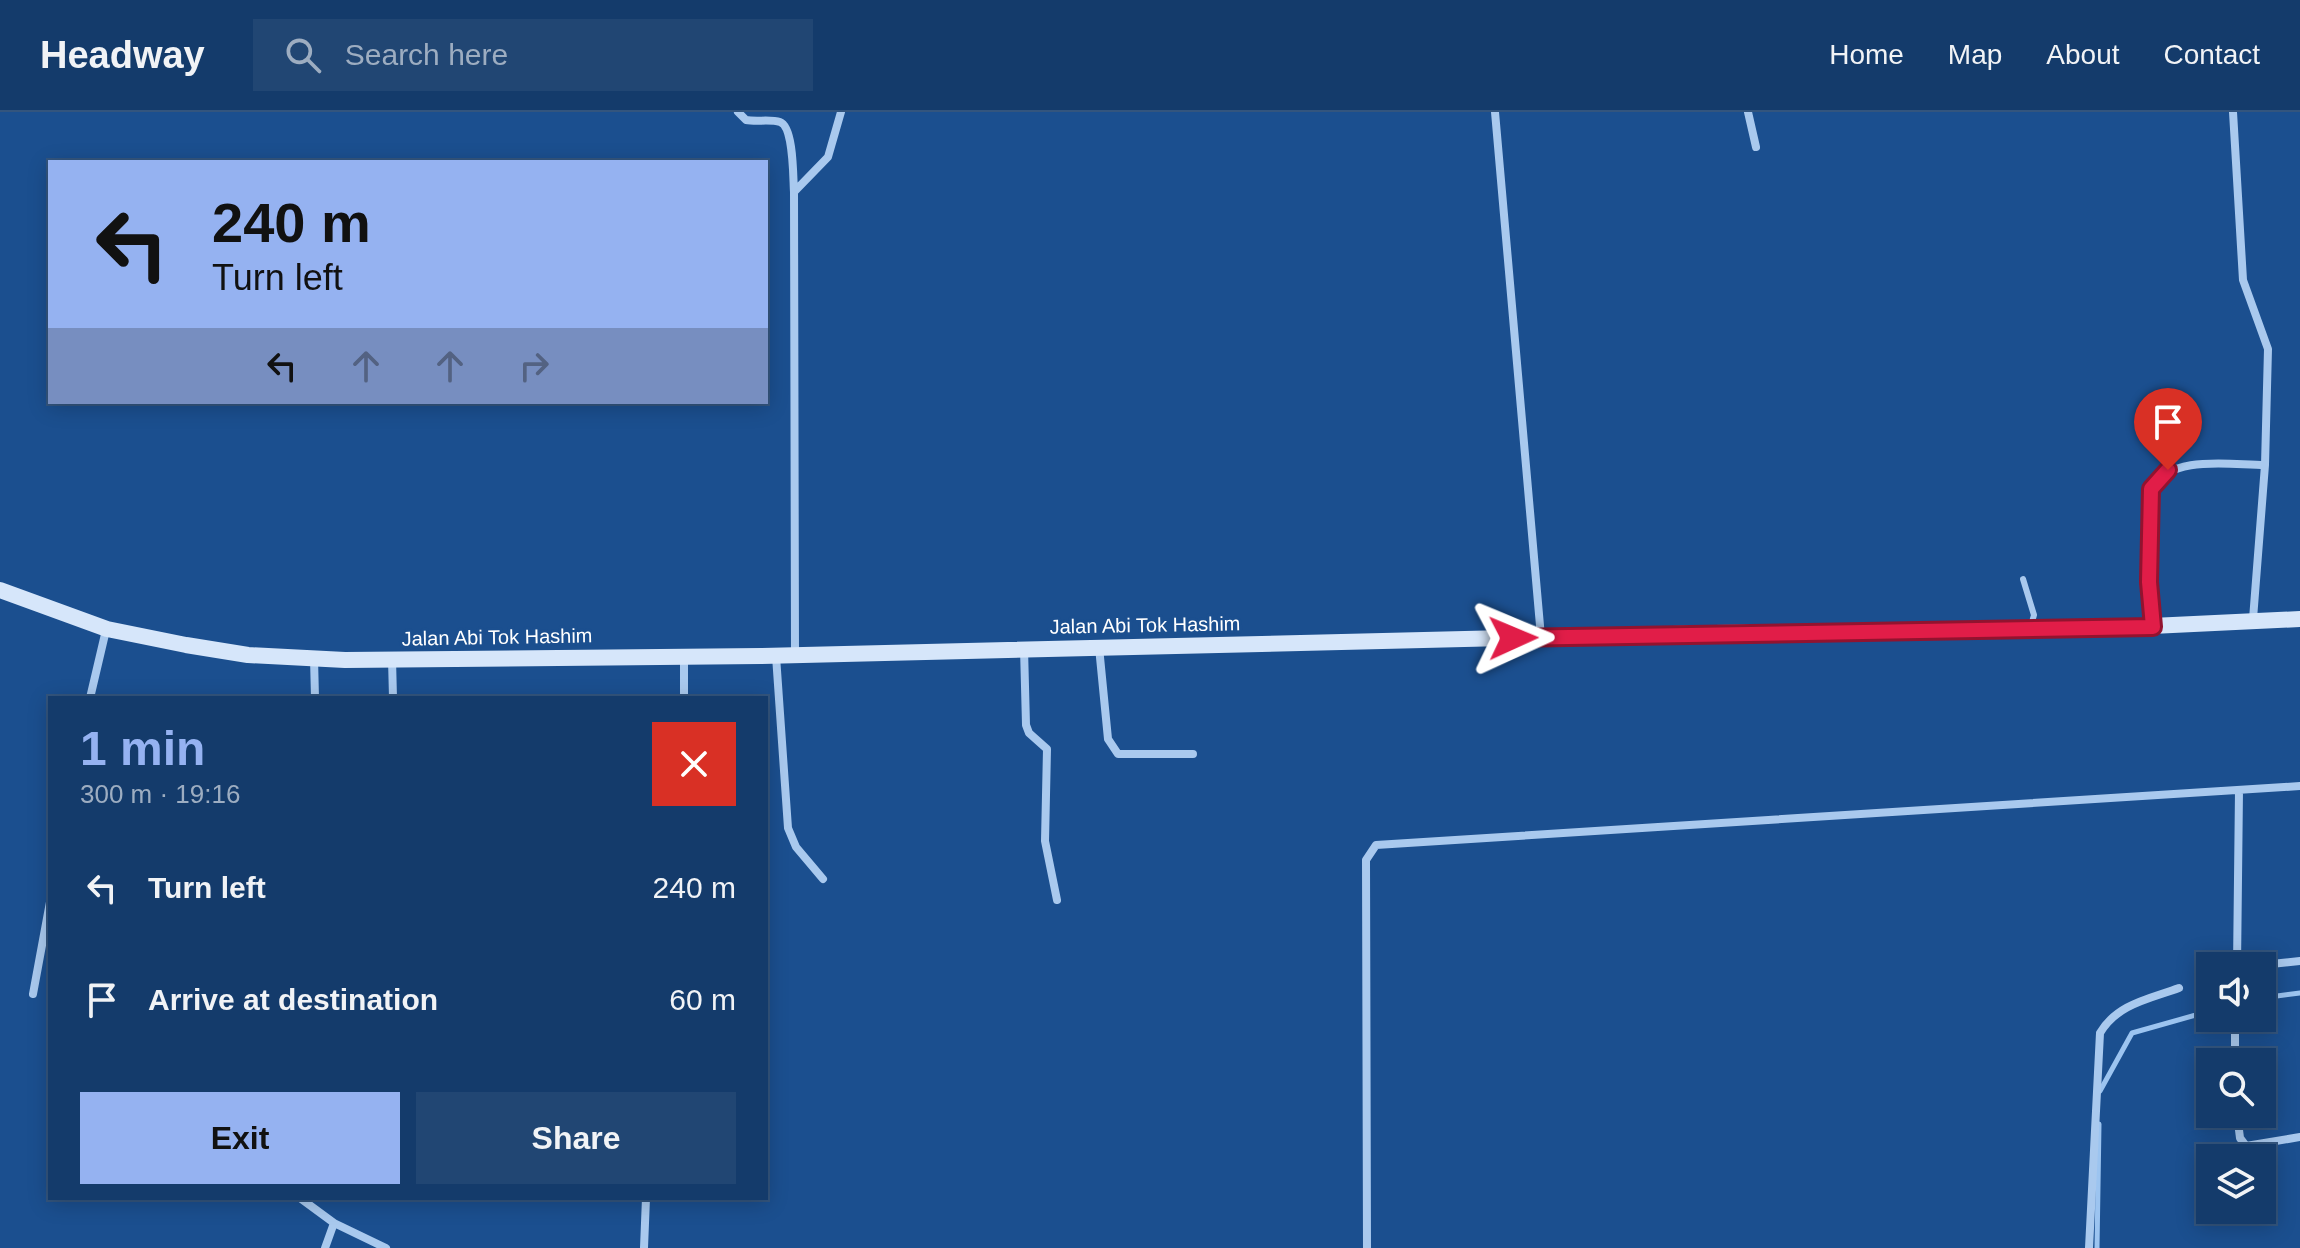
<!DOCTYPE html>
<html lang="en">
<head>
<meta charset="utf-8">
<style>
  :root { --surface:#143b6b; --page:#214673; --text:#f1f3f6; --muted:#9dadc1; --line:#33557e; --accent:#95b2f1 }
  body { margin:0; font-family:Arial,sans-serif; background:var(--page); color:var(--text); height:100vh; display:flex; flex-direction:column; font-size:30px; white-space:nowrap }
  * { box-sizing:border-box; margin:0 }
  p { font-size:26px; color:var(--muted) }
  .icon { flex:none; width:44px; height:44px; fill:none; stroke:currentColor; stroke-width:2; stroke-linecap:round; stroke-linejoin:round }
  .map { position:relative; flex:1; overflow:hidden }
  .sheet { position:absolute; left:48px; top:584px; width:720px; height:504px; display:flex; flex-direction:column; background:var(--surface); border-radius:0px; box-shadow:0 4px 20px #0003,0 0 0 2px var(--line) }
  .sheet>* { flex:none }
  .banner { position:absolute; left:48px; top:48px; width:720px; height:244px; border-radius:0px; box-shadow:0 4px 20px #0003,0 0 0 2px var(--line); background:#95b2f1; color:#111; overflow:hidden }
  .tools { position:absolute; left:2196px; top:840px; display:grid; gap:16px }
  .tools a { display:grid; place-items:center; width:80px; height:80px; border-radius:0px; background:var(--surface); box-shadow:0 4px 20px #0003,0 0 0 2px var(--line); font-size:40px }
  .pin { position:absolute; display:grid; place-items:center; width:68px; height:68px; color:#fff; margin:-82px -34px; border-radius:50% 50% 50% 0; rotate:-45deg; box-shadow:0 0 8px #0007 }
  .pin .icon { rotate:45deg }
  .me { position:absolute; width:88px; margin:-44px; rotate:89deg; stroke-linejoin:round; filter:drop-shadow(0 0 6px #0008) }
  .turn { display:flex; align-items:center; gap:28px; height:168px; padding:0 32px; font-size:36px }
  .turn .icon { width:104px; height:104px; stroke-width:2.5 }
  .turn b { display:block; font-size:56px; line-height:68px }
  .lanes { display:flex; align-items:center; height:76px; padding:0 32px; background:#0003; justify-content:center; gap:40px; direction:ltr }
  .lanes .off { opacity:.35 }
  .round { display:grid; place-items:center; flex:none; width:84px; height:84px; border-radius:0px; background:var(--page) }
  .summary { display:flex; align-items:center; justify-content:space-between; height:136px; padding:0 32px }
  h1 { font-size:48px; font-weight:800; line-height:60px; color:var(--accent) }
  .button { display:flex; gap:16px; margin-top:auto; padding:16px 32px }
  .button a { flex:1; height:92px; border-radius:0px; background:var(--accent); color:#111; font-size:32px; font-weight:800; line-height:92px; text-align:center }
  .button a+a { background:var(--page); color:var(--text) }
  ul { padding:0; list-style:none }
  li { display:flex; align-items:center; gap:24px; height:112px; padding:0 32px }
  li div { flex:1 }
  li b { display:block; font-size:30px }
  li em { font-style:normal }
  header { display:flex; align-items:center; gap:48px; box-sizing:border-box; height:112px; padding:0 40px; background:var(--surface); border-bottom:2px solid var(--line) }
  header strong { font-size:38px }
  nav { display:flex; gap:44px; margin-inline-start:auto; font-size:28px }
  .search { width:560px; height:72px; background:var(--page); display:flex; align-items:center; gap:20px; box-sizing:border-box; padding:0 28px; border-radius:0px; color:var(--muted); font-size:30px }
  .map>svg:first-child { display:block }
</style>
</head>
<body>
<header>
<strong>Headway</strong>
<div class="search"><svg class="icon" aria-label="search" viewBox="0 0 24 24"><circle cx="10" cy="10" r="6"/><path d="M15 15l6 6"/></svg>Search here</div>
<nav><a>Home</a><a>Map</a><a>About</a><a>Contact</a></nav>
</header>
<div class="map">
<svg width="2300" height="1136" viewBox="0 0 2300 1136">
  <rect width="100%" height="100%" fill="#1b4f8f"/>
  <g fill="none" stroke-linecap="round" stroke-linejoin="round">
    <path stroke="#9cc4f0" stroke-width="5" d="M2262,886L2300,881
      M2100,979L2132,921L2210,899
      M2097,1136L2099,1012"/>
    <path stroke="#a9c9ee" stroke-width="6" d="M2023,467L2034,503L2030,517"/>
    <path stroke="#a9c9ee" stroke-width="8" d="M738,0L746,8C756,10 771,7 780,10C794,15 793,66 794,80
      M1495,0L1541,525
      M1748,0L1756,35
      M2233,0L2243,168L2268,237L2265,353L2253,507
      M2153,515L2149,470L2151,377C2172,342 2229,353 2265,353
      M1099,535L1108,627L1118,642H1193
      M1024,536L1026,613L1029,621L1047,637L1045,729L1057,788
      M795,543L794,80L828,45L841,0
      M776,544L788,716L796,735L823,767
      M314,546L315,586
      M392,547L393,586
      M90,586L106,518
      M684,586V544
      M2237,854L2239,679
      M2252,854L2300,849
      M33,882L50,790
      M2235,906V950
      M2237,1002L2240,1026L2246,1034L2300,1025
      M300,1086L334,1111L325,1136
      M334,1111L386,1136
      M644,1136L646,1086
      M1367,1136L1366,748L1376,733L2300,674
      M2089,1136L2100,921C2117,892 2149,887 2179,876"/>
    <path stroke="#d6e6fa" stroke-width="16" d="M0,478L107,517L186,533L248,543L345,548L761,544L1715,521L2089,517L2300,507"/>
  </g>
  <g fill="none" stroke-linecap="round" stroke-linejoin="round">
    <g stroke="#92132f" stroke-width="20">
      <path id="route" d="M1513,526L2153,515L2149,470L2151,377L2168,358"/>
    </g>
    <use href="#route" stroke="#e11d48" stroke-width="14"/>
  </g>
  <g text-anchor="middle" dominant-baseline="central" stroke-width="6" stroke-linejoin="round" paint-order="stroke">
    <g font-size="20" fill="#fff" stroke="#1b4f8f">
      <text transform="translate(1145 513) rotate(-1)">Jalan Abi Tok Hashim</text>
      <text transform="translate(497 525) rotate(-1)">Jalan Abi Tok Hashim</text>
    </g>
  </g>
</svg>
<div class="tools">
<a><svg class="icon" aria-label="sound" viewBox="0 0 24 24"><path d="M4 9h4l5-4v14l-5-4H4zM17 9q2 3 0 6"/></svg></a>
<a><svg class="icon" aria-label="search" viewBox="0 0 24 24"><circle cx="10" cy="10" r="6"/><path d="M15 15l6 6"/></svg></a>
<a><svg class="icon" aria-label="layers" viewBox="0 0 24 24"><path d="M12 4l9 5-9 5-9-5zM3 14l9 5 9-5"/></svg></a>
</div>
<div class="pin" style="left:2168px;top:358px;background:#d93025"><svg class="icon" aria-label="arrive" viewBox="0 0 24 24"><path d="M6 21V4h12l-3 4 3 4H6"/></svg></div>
<svg class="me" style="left:1513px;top:526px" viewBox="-20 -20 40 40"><path d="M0-17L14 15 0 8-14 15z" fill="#e11d48" stroke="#fff" stroke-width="4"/></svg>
<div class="banner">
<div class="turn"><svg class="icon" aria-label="left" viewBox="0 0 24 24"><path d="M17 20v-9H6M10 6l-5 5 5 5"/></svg><div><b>240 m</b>Turn left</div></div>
<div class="lanes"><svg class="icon" aria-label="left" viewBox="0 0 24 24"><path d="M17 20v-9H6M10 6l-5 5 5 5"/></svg><svg class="icon off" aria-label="ahead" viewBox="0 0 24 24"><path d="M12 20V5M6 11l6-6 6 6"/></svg><svg class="icon off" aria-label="ahead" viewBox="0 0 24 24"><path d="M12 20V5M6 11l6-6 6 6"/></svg><svg class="icon off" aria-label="right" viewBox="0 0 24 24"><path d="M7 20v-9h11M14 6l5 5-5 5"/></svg></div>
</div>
<section class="sheet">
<div class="summary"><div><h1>1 min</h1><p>300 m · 19:16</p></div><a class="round" style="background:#d93025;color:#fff"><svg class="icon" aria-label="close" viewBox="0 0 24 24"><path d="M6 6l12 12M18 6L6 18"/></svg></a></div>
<ul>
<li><svg class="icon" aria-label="left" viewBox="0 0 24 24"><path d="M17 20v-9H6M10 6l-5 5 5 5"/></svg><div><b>Turn left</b></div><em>240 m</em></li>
<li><svg class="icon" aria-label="arrive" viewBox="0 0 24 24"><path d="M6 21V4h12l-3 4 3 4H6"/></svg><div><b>Arrive at destination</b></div><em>60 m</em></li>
</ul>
<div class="button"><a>Exit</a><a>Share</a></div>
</section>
</div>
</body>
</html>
